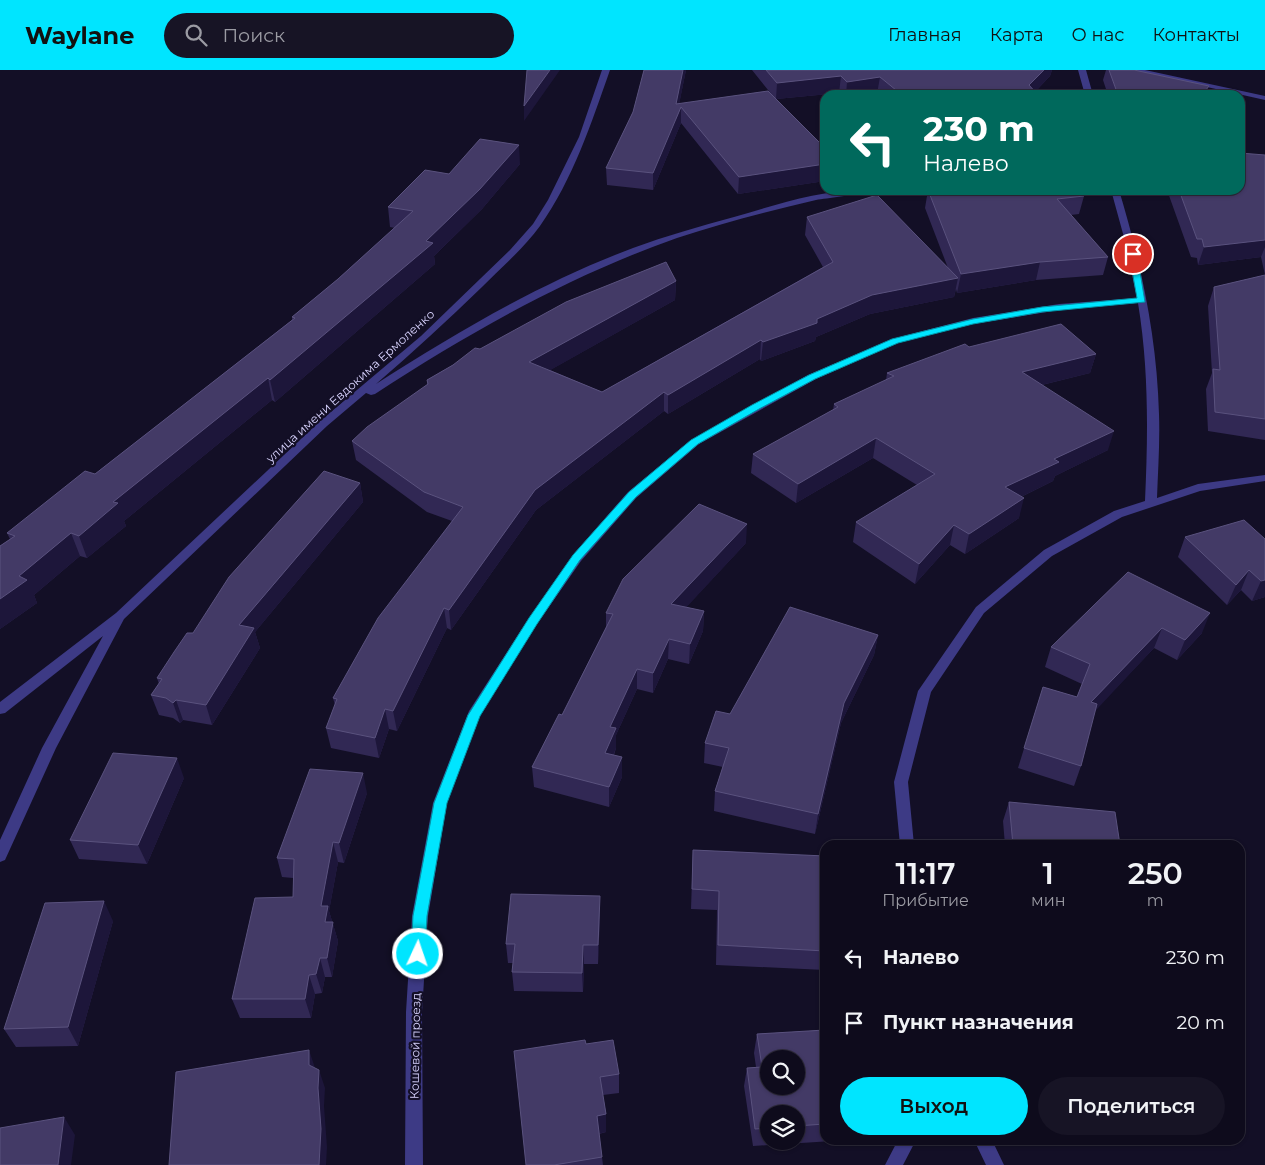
<!DOCTYPE html>
<html lang="ru">
<head>
<meta charset="utf-8">
<style>
  :root { --surface:#0e0b1c; --page:#171425; --text:#f1f3f6; --muted:#9b9ba3; --line:#2e2b3b; --accent:#00e5ff }
  body { margin:0; font-family:Montserrat,sans-serif; background:var(--page); color:var(--text); height:100vh; display:flex; flex-direction:column; font-size:19px; white-space:nowrap }
  * { box-sizing:border-box; margin:0 }
  p { font-size:16px; color:var(--muted) }
  .icon { flex:none; width:28px; height:28px; fill:none; stroke:currentColor; stroke-width:2; stroke-linecap:round; stroke-linejoin:round }
  .map { position:relative; flex:1; overflow:hidden }
  .panel { position:absolute; left:820px; top:770px; width:425px; height:305px; display:flex; flex-direction:column; background:var(--surface); border-radius:15px; box-shadow:0 1px 4px #0004,0 0 0 1px var(--line) }
  .panel>* { flex:none }
  .guide { position:absolute; left:820px; top:20px; width:425px; height:105px; border-radius:15px; box-shadow:0 1px 4px #0004,0 0 0 1px var(--line); background:#00695c; color:#fff; overflow:hidden }
  .fabs { position:absolute; left:760px; top:980px; display:grid; gap:10px }
  .fabs a { display:grid; place-items:center; width:45px; height:45px; border-radius:50%; background:var(--surface); box-shadow:0 1px 4px #0004,0 0 0 1px var(--line); font-size:25px }
  .pin { position:absolute; display:grid; place-items:center; width:42px; height:42px; color:#fff; margin:-21px; border:2px solid #fff; border-radius:50%; box-shadow:0 1px 5px #0007 }
  .me { position:absolute; width:55px; margin:-28px; rotate:3deg; stroke-linejoin:round; filter:drop-shadow(0 0 4px #0008) }
  .turn { display:flex; align-items:center; gap:18px; height:105px; padding:0 20px; font-size:22px }
  .turn .icon { width:65px; height:65px; stroke-width:2.5 }
  .turn b { display:block; font-size:35px; line-height:42px }
  .eta { display:flex; justify-content:space-evenly; align-items:center; height:85px; text-align:center }
  .eta b { font-size:30px; font-weight:600; line-height:35px }
  .primary-button { display:flex; gap:10px; margin-top:auto; padding:10px 20px }
  .primary-button a { flex:1; height:58px; border-radius:30px; background:var(--accent); color:#111; font-size:20px; font-weight:600; line-height:58px; text-align:center }
  .primary-button a+a { background:var(--page); color:var(--text) }
  ul { padding:0; list-style:none }
  li { display:flex; align-items:center; gap:15px; height:65px; padding:0 20px }
  li div { flex:1 }
  li b { display:block; font-size:19px }
  li em { font-style:normal }
  header { display:flex; align-items:center; gap:30px; box-sizing:border-box; height:70px; padding:0 25px; background:var(--accent); color:#111 }
  header strong { font-size:24px }
  nav { display:flex; gap:28px; margin-inline-start:auto; font-size:18px }
  .search { width:350px; height:45px; background:var(--page); display:flex; align-items:center; gap:12px; box-sizing:border-box; padding:0 18px; border-radius:28px; color:var(--muted); font-size:19px }
  .map>svg:first-child { display:block }
</style>
</head>
<body>
<header>
<strong>Waylane</strong>
<div class="search"><svg class="icon" aria-label="search" viewBox="0 0 24 24"><circle cx="10" cy="10" r="6"/><path d="M15 15l6 6"/></svg>Поиск</div>
<nav><a>Главная</a><a>Карта</a><a>О нас</a><a>Контакты</a></nav>
</header>
<div class="map">
<svg width="1265" height="1095" viewBox="0 0 1265 1095">
  <rect width="100%" height="100%" fill="#130f26"/>
  <g fill="none" stroke-linecap="round" stroke-linejoin="round">
    <path fill="#3d3a85" fill-rule="evenodd" d="M602,0H610C591,54 573,109 540,156C524,178 502,197 482,217C448,250 412,283 376,314C457,262 542,212 633,178C666,166 700,156 734,147C776,135 819,120 863,120C855,126 827,128 816,130C769,141 722,153 677,168C569,206 470,262 375,324L371,325L366,323L327,356L124,549L56,678L5,790L0,792V770L42,678L103,566L5,643L0,644V632L116,543L319,352L421,266L510,180L533,154L548,130L579,67Z
      M1078,0H1086L1093,25H1085Z
      M1131,0H1145L1265,26V30Z
      M1111,120H1119C1141,193 1157,267 1159,344C1160,372 1158,400 1157,428L1198,414L1265,405V411L1200,421L1122,447L1052,486L984,543L931,622L908,712L914,775H900L894,712L918,621L976,537L1044,480L1114,441L1145,431C1148,364 1149,300 1138,233L1059,240L973,254L898,273L816,309L699,374L636,428L581,491L537,554L480,646L447,733L428,846L422,942L423,1095H405L406,942L412,846L433,733L469,641L529,548L573,485L628,422L691,370L808,305L892,269L973,248L1059,234L1137,228L1125,171Z
      M898,1070H916L903,1095H885Z
      M974,1070H992L1004,1095H986Z"/>
  </g>
  <path fill="#312854" fill-rule="evenodd" d="M644,0H686L679,34L772,25L752,0H1052L1050,6L1035,22L1038,25H879L877,24L868,25H841L839,23L776,29L825,78V111L738,124L681,53L653,120L607,115L606,98L633,42Z
    M1106,0H1134L1206,25H1108L1103,10Z
    M1265,85V370L1208,361L1206,319L1212,303L1208,236L1214,217L1265,205L1261,187L1198,195L1197,188L1191,187L1167,120H1240Z
    M520,94L482,139L434,186L435,194L275,332L272,330L124,451L126,456L87,488L80,486L34,525L37,533L0,559V476L10,469L7,463L95,404L292,250V247L338,209L395,158L390,157L388,137L449,104Z
    M928,120L1084,126L1079,144L1071,145L1108,187L1103,205L1036,210L957,223L956,219L954,227L870,244L816,267L815,271L761,291L760,289L668,344L664,341L536,440L451,560L447,558L397,661L389,659L379,688L331,678L326,658L335,635L333,628L452,451L427,442L356,390L352,371L427,315V310L480,279L676,211L675,230L550,300L602,322L823,197L805,165L807,147L948,198L925,138Z
    M969,277L1096,284L1090,303L1042,315L1108,380L1055,406L1053,411L1021,427L1019,448L965,484L950,475L915,514L853,472L856,452L917,415L873,388L796,433L751,403L753,384L833,340L834,334L886,310L887,303Z
    M360,413L363,432L255,562L260,578L212,655L183,650L180,653L173,648L159,645L151,625L159,614L157,608L193,563Z
    M1185,467L1265,469V527L1252,531L1241,520L1227,535L1178,487Z
    M746,473L686,537L704,541L703,561L689,594L668,589L653,623L637,619L616,665V678L614,685L622,707L609,737L534,717L532,697L562,645L606,557V543Z
    M1128,502L1202,563L1177,590L1154,578L1095,640L1081,696L1074,716L1018,698L1043,617L1077,627L1082,614L1045,597L1051,577Z
    M878,565L874,585L841,653L815,764L714,741L715,721L723,697L704,693L705,673L730,644Z
    M184,708L147,794L79,789L70,770Z
    M367,723L344,793L338,792L329,841L338,871L332,907H325L322,923L315,924L311,948H240L232,929L293,827V808L282,807L277,788Z
    M1009,732L1120,775H1005L1003,751Z
    M693,780L825,786V900L716,895L717,840L691,839Z
    M600,845L598,894H584L583,922L514,921L512,902L513,893H508L506,874Z
    M113,851L78,976L16,977L4,959Z
    M825,960V1070H848L753,1076L744,1016L747,998L756,997L754,983L757,964ZM769,1044H796V1071H769Z
    M586,974L619,1004V1023L603,1025L606,1044V1062L599,1064L603,1095H526Z"/>
  <path fill="#1d163a" d="M550,0H560L524,51V36Z
    M683,0H686L676,50L681,37V53L653,120V103L676,34Z
    M1044,0H1052L1050,6L1032,25L1029,15Z
    M841,6L839,23L776,29L777,13Z
    M880,7L877,24L868,25H846L847,12Z
    M1209,16L1206,25H1202Z
    M519,75L520,94L482,139L434,186L435,194L275,332L270,310L426,171Z
    M825,94V111L738,124L739,107Z
    M1265,170V177L1261,187L1198,195L1204,177Z
    M1040,192L1036,210L957,223L961,204Z
    M958,208L954,227L870,244L816,267L815,271L761,291L763,272L872,225Z
    M676,211L675,230L531,311L529,292Z
    M761,270L760,289L668,344V325Z
    M1096,284L1090,303L1017,321L1022,302Z
    M268,308L272,330L124,451L126,456L87,488L79,466L113,432Z
    M664,322V341L536,440L451,560L449,540L535,420Z
    M1114,361L1108,380L1055,406L1053,411L1000,437L1005,417L1054,389Z
    M876,368L873,388L796,433L798,414Z
    M360,413L363,432L255,562L260,578L212,655L206,635L239,555Z
    M1024,428L1019,448L965,484L969,464Z
    M747,454L746,473L671,554V534Z
    M954,455L950,475L915,514L919,494Z
    M71,463L80,486L34,525L37,533L0,559V529L19,506Z
    M1249,500L1241,520L1227,535L1236,515Z
    M1265,510V527L1252,531L1261,511Z
    M444,538L447,558L397,661L393,641Z
    M704,541L703,561L689,594L690,574Z
    M1210,543L1202,563L1177,590L1185,570Z
    M1162,558L1154,578L1085,652L1091,632Z
    M878,565L874,585L841,653L815,764L818,744L844,633Z
    M669,569L668,589L653,623V603Z
    M637,599V619L616,665V678L606,703L605,683L610,657Z
    M176,630L183,650L180,653L173,633Z
    M385,639L389,659L379,688L375,668Z
    M622,687V707L609,737V717Z
    M177,688L184,708L147,794L138,775Z
    M363,703L367,723L344,793L339,773Z
    M333,772L338,792L329,841L338,871L332,907L327,888L321,836Z
    M600,826V845L598,894V875Z
    M104,831L113,851L78,976L68,957Z
    M583,875L584,894L583,922L582,903Z
    M320,888L325,907L322,923L316,904Z
    M309,905L315,924L311,948L305,929Z
    M309,980L315,998L309,995Z
    M319,1000L325,1018L324,1036L327,1077L326,1095H319L318,1018Z
    M606,1044V1062L597,1064V1046Z
    M64,1047L75,1065L71,1095H58Z"/>
  <path fill="#433a66" stroke="#5a527e" fill-rule="evenodd" d="M527,0H550L524,36Z
    M644,0H683L676,34L768,21L825,78V94L739,107L681,37L653,103L606,98L633,42Z
    M766,0H1044L1029,15L1038,25H902L880,7L847,12L841,6L777,13Z
    M1109,0H1134L1209,16L1202,25H1118Z
    M480,69L519,75L480,119L426,171L433,173L270,310L268,308L113,432L118,433L79,466L71,463L19,506L27,510L0,529V476L15,466L7,463L85,401L95,404L295,248L292,247L338,209L413,141L388,137L425,100L449,104Z
    M1240,83L1265,85V170L1204,177L1202,169H1197L1179,120H1240Z
    M928,120H1078L1084,126L1057,129L1108,187L1040,192L961,204Z
    M877,125L958,208L872,225L817,249V253L763,272L761,270L668,325L664,322L535,420L449,540L444,538L393,641L385,639L375,668L326,658L337,629L333,628L378,548L463,437L424,422L352,371L367,357L428,314L427,310L453,295L475,278L480,279L566,232L666,192L676,211L529,292L602,322L833,192L807,147Z
    M1265,205V349L1215,342L1213,299L1220,300L1214,217Z
    M1061,254L1096,284L1022,302L1114,361L1054,389L1059,392L1005,417L1024,428L969,464L954,455L919,494L856,452L935,404L876,368L798,414L753,384L838,337L834,334L894,306L887,303L965,274L969,277Z
    M324,401L360,413L239,555L254,558L206,635L176,630L173,633L166,628L151,625L162,609L157,608L174,582L187,563H193L229,507Z
    M699,434L747,454L671,534L704,541L690,574L669,569L653,603L637,599L610,657L616,658L605,683L622,687L609,717L532,697L559,644L562,645L613,544L606,543L623,509Z
    M1244,450L1265,469V510L1261,511L1249,500L1236,515L1185,467Z
    M1128,502L1210,543L1185,570L1162,558L1091,632L1097,634L1081,696L1024,678L1043,617L1077,627L1090,594L1051,577Z
    M790,537L878,565L844,633L818,744L715,721L729,678L705,673L716,641L730,644Z
    M113,683L177,688L138,775L70,770Z
    M310,699L363,703L339,773L333,772L321,836H328L325,852H333L327,888H320L316,904L309,905L305,929H232L255,828L293,827L294,789L277,788Z
    M1009,732L1115,742L1120,775H1013Z
    M693,780L825,786V881L718,875L719,821L692,819Z
    M511,824L600,826L598,875H583L582,903L512,902L515,874H506Z
    M104,831L68,957L4,959L45,833Z
    M825,960V1054L796,1056V1044H769V1058L755,1059L747,998L762,997L757,964ZM769,989H796V1016H769Z
    M585,970L586,974L613,970L619,1004L600,1007L606,1044L597,1046L602,1087L554,1095H526L514,981Z
    M309,980V995L319,1000L318,1018L321,1059L319,1095H169L176,1002Z
    M64,1047L58,1095H0V1058Z"/>
  <path fill="#00e5ff" stroke="#0095a6" d="M1133,181L1137,184L1145,232L1042,242L973,254L898,273L815,309L759,339L698,374L636,427L580,490L537,554L480,646L447,733L427,846L425,884L423,889L418,891L413,889L411,884L413,846L434,733L468,645L529,548L573,485L629,422L691,370L752,335L809,305L892,269L973,249L1042,237L1137,228L1129,184Z"/>
  <g text-anchor="middle" dominant-baseline="central" stroke-width="4.5" stroke-linejoin="round" paint-order="stroke">
    <g font-size="12" fill="#d9d4ff" stroke="#130f26">
      <text transform="translate(350 316) rotate(-42)">улица имени Евдокима Ермоленко</text>
      <text transform="translate(415 976) rotate(-89)">Кошевой проезд</text>
    </g>
  </g>
</svg>
<div class="fabs">
<a><svg class="icon" aria-label="search" viewBox="0 0 24 24"><circle cx="10" cy="10" r="6"/><path d="M15 15l6 6"/></svg></a>
<a><svg class="icon" aria-label="layers" viewBox="0 0 24 24"><path d="M12 4l9 5-9 5-9-5zM3 14l9 5 9-5"/></svg></a>
</div>
<div class="pin" style="left:1133px;top:184px;background:#d93025"><svg class="icon" aria-label="arrive" viewBox="0 0 24 24"><path d="M6 21V4h12l-3 4 3 4H6"/></svg></div>
<svg class="me" style="left:418px;top:884px" viewBox="-20 -20 40 40"><circle r="17" fill="#00e5ff" stroke="#fff" stroke-width="3"/><path d="M0-11L8 9 0 5-8 9z" fill="#fff"/></svg>
<div class="guide">
<div class="turn"><svg class="icon" aria-label="left" viewBox="0 0 24 24"><path d="M17 20v-9H6M10 6l-5 5 5 5"/></svg><div><b>230 m</b>Налево</div></div>
</div>
<section class="panel">
<div class="eta">
<div><b>11:17</b><p>Прибытие</p></div>
<div><b>1</b><p>мин</p></div>
<div><b>250</b><p>m</p></div>
</div>
<ul>
<li><svg class="icon" aria-label="left" viewBox="0 0 24 24"><path d="M17 20v-9H6M10 6l-5 5 5 5"/></svg><div><b>Налево</b></div><em>230 m</em></li>
<li><svg class="icon" aria-label="arrive" viewBox="0 0 24 24"><path d="M6 21V4h12l-3 4 3 4H6"/></svg><div><b>Пункт назначения</b></div><em>20 m</em></li>
</ul>
<div class="primary-button"><a>Выход</a><a>Поделиться</a></div>
</section>
</div>
</body>
</html>
